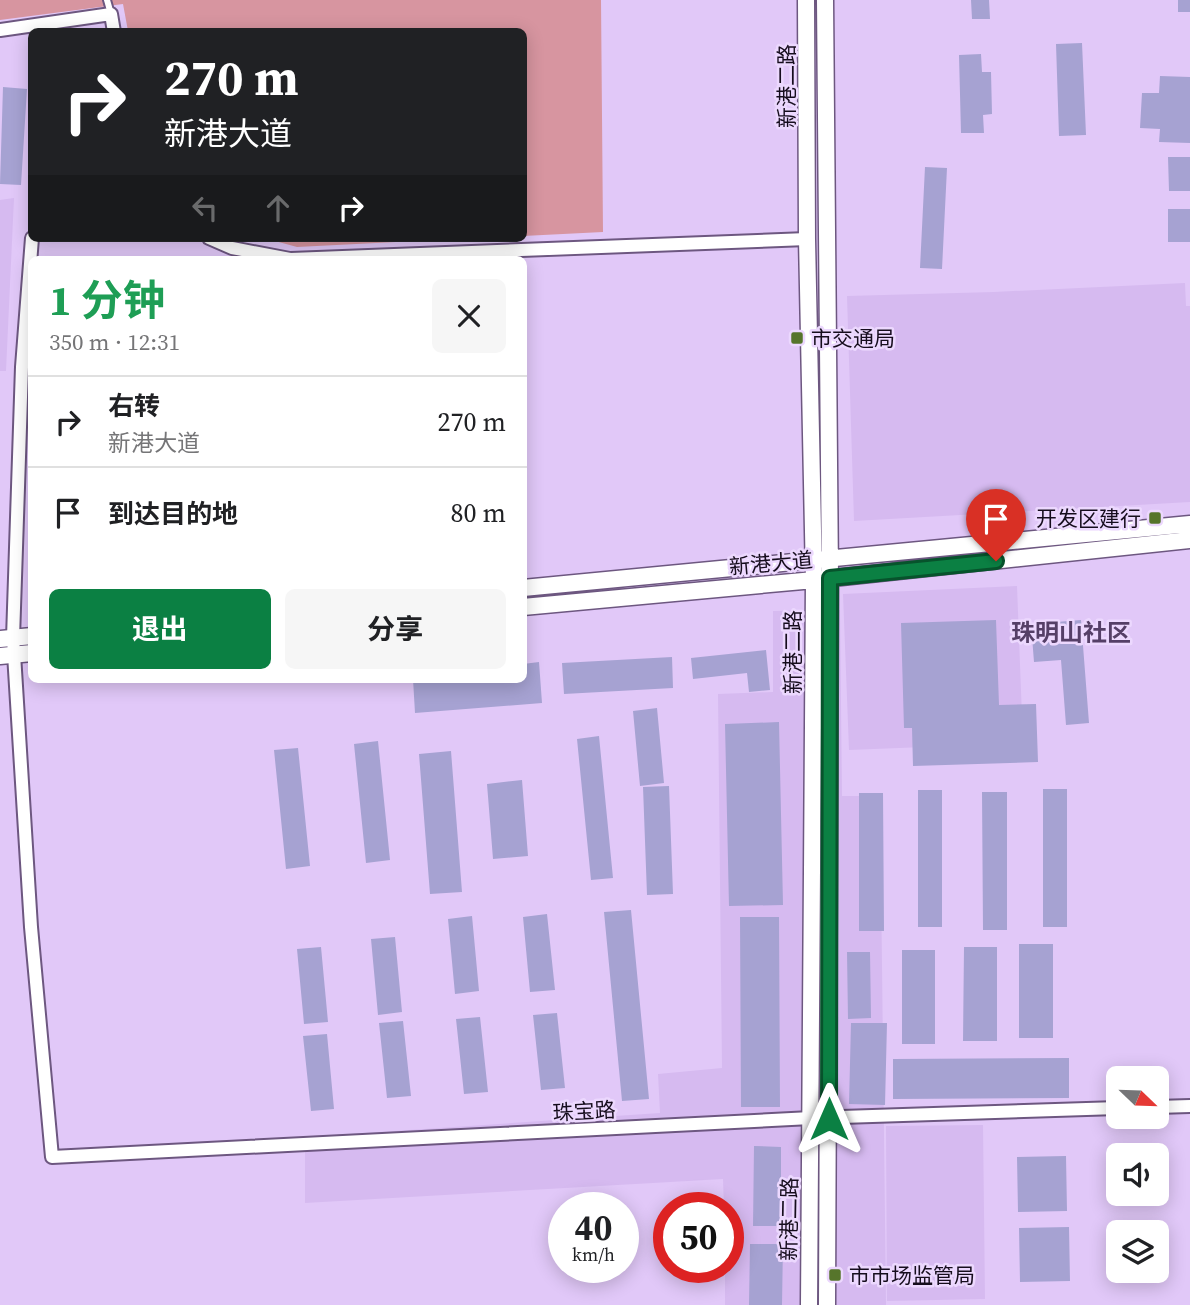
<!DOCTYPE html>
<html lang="zh">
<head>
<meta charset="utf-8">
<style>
  :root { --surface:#fff; --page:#f6f6f6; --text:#202124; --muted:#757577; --line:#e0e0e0; --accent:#0b8043 }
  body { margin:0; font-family:"Source Serif 4","Noto Sans SC",serif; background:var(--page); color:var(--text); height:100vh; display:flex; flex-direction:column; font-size:26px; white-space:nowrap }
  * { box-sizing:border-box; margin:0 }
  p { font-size:23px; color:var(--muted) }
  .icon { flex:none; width:38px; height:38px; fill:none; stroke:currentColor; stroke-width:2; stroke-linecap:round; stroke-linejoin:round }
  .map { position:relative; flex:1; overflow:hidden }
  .side { position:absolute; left:28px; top:256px; width:499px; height:427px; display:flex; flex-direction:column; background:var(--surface); border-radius:10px; box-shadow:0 4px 18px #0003 }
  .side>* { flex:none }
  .top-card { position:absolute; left:28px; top:28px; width:499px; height:214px; border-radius:10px; box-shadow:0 4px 18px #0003; background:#202124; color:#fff; overflow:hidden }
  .needle { width:46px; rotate:113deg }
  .tools { position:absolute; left:1106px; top:1066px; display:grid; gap:14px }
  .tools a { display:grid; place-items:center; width:63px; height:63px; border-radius:10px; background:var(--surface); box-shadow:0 4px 18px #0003; font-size:35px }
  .speed { position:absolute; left:548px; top:1192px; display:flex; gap:14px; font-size:35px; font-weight:700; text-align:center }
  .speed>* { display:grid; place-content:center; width:91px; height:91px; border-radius:50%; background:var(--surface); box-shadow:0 4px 18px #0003; line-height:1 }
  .speed small { font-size:18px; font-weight:400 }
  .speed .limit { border:10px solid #d22; background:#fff; color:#111 }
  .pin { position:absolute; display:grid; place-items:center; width:60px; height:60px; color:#fff; margin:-72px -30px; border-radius:50% 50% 50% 0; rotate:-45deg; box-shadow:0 0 7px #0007 }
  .pin .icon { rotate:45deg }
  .me { position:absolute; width:77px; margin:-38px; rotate:0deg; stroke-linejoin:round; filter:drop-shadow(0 0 5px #0008) }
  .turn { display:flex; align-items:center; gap:24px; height:147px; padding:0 21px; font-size:32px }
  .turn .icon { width:91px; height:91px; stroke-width:2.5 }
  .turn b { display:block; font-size:49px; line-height:60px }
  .lanes { display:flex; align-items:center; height:66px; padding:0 21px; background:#0003; justify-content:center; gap:35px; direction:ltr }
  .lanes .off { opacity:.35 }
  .round { display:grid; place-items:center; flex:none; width:74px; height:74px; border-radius:10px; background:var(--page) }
  .head { display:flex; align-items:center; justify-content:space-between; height:119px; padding:0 21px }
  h1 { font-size:42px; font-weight:700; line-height:52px; color:#1e9e55 }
  .button { display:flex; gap:14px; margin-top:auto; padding:14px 21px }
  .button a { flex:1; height:80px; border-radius:10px; background:var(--accent); color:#fff; font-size:28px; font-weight:700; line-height:80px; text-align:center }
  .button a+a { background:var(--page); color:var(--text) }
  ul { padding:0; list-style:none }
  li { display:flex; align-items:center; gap:21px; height:91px; padding:0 21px; border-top:2px solid var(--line) }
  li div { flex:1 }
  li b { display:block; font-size:26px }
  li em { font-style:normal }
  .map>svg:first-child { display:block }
</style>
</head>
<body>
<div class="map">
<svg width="1190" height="1305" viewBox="0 0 1190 1305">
  <rect width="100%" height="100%" fill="#e1c8f8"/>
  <path fill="#d6baf0" d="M14,198L6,371H0V200Z
    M1185,283L1186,306H1190V502L854,521L847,296L994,292Z
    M1017,586L1023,743L849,750L843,594Z
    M840,610L842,796H880L886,1305H725V1267H728V1208L724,1207L723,1179L305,1203V1137L660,1113L658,1074L722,1068L718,694L773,692V611Z
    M983,1125L985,1299L887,1301L886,1126Z"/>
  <path fill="#d795a0" d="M0,0H601L603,232L523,236V32L128,31L123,4L0,20Z
    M264,238H475L297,247Z"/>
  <path fill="#a6a2d2" d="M971,0H989L990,19H972Z
    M1178,0H1190V12H1178Z
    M1082,43L1086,135L1059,136L1056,44Z
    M981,54L982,72H991L992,114L983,115L984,133H961L959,55Z
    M1160,76L1190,77V143L1159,142L1160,129L1140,128L1142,93H1159Z
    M3,87L27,89L21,185L0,184Z
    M1168,157H1190V191H1169Z
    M925,167L947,168L942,269L920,268Z
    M1168,209H1190V242H1168Z
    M996,620L999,705L1036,704L1038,762L913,766L912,728H904L901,623Z
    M1081,620L1089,723L1066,725L1061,660L1034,662L1031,624Z
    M766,650L770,690L749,692L747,673L693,679L691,658Z
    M672,657L673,688L564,694L562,663Z
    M539,662L542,703L415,713L413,679H523V664Z
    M657,708L664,783L640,786L633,711Z
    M779,722L783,905L729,906L725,724Z
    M599,736L613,878L591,880L577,739Z
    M378,741L390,860L366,863L354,744Z
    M298,748L310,866L286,869L274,750Z
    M451,751L462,892L430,894L419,754Z
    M522,780L528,856L493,859L487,784Z
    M669,786L673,894L647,895L643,787Z
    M1043,789H1067V927H1043Z
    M918,790H942V927H918Z
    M982,792H1007V930H983Z
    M859,793H883L884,931H859Z
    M631,910L649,1099L622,1101L604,912Z
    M547,914L555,990L530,992L523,917Z
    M472,916L479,991L455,994L448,919Z
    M740,917H779L780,1107H741Z
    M395,937L402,1012L378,1015L371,939Z
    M1019,944H1053V1038H1019Z
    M321,947L328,1022L304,1024L297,949Z
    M964,947H997V1041H963Z
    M902,950H935V1044H902Z
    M847,952H870L871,1018L848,1019Z
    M557,1013L565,1088L541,1090L533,1015Z
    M480,1017L488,1092L464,1094L456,1019Z
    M403,1021L411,1096L387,1098L379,1023Z
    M851,1023H887L885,1105L849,1104Z
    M327,1034L334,1109L311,1111L303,1036Z
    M1069,1058V1098L893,1099V1059Z
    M754,1146L781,1147V1226H753Z
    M1066,1156L1067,1211L1018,1212L1017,1157Z
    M1069,1227L1070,1281L1020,1282L1019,1228Z
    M750,1244H783L782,1305H749Z"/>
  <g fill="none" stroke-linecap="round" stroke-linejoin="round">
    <g stroke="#6d5780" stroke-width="10">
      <path id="lane" d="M107,0L111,14"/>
    </g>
    <g stroke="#6d5780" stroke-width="16">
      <path id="street" d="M0,30L111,14L114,32
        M32,238L22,367L13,638L31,927L52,1157L811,1118L1118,1108
        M209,238L232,248L290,259
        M291,259L807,239
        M1157,1107L1190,1106"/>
    </g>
    <g stroke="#6d5780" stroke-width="19">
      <path id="secondary" d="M806,0L807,239L814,580L809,1305
        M825,0L830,578L827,1305
        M523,588L1190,524
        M523,607L814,580L1190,540
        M0,639L32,636
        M0,656L32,653"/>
    </g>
    <use href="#lane" stroke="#fff" stroke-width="6"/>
    <use href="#street" stroke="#fff" stroke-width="12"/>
    <use href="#secondary" stroke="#fff" stroke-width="16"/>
  </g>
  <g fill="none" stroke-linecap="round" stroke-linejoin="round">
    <g stroke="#07532c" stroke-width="18">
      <path id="route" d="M829,1119L830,578L996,561"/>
    </g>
    <use href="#route" stroke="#0b8043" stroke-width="12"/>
  </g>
  <g fill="#56752b" stroke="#ecd8fe" stroke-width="2.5">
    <rect x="790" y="331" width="14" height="14" rx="3.5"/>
    <rect x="1148" y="511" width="14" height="14" rx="3.5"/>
    <rect x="828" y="1268" width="14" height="14" rx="3.5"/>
  </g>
  <g text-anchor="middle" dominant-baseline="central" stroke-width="5" stroke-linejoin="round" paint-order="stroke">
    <g font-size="21" fill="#160d1d" stroke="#ecd8fe">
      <text transform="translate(786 86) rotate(-90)">新港二路</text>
      <text transform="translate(771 563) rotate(-5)">新港大道</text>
      <text transform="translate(792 652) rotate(-90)">新港二路</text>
      <text transform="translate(584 1111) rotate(-3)">珠宝路</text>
      <text transform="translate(789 1219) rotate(-89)">新港二路</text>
    </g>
    <g font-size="21" fill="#160d1d" stroke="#ecd8fe" text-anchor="start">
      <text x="811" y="338">市交通局</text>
      <text x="1141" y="518" text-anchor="end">开发区建行</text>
      <text x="849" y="1275">市市场监管局</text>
    </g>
    <g font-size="24" font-weight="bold" fill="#553f67" stroke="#ecd8fe">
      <text x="1071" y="632">珠明山社区</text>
    </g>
  </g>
</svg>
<div class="tools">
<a><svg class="needle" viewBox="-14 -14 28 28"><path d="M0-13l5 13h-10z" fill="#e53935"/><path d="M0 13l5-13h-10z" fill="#757577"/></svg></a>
<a><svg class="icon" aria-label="sound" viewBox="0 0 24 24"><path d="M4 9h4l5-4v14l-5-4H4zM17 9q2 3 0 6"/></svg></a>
<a><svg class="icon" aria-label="layers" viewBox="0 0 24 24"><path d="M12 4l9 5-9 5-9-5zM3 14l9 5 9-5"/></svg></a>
</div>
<div class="speed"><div>40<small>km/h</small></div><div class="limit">50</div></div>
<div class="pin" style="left:996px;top:561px;background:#d93025"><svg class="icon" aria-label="arrive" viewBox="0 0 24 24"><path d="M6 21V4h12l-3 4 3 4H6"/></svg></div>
<svg class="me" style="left:829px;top:1119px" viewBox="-20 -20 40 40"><path d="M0-17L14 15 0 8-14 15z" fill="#0b8043" stroke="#fff" stroke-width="4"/></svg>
<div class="top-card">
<div class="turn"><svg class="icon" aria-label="right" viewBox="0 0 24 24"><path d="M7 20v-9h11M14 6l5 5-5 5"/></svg><div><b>270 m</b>新港大道</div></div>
<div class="lanes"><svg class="icon off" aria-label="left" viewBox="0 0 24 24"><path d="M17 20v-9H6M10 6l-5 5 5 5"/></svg><svg class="icon off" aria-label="ahead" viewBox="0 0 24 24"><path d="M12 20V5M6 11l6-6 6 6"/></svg><svg class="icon" aria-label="right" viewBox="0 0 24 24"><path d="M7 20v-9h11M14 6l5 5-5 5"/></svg></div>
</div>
<section class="side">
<div class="head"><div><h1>1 分钟</h1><p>350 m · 12:31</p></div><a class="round"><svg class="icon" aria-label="close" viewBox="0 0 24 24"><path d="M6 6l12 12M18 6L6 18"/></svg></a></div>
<ul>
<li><svg class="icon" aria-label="right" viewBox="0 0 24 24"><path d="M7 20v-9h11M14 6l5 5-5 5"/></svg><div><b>右转</b><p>新港大道</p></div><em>270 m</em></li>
<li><svg class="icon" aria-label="arrive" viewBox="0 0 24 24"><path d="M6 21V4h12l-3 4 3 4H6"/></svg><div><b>到达目的地</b></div><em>80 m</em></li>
</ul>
<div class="button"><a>退出</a><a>分享</a></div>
</section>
</div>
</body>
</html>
